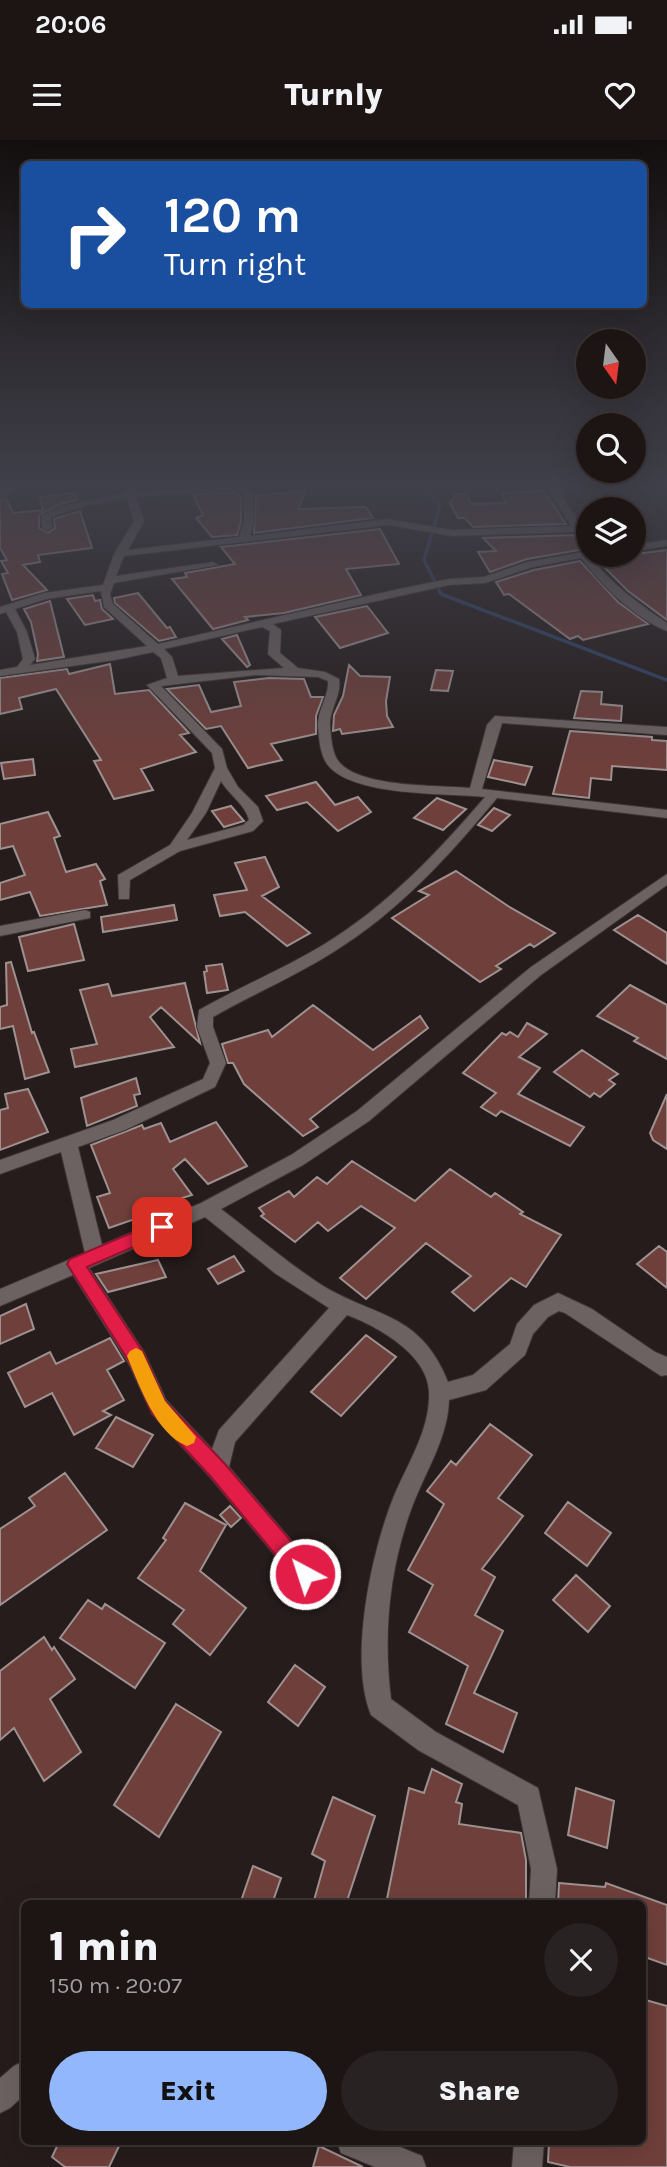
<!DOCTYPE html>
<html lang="en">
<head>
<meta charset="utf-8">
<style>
  :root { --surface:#1c1514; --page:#292222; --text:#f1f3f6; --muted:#a09fa0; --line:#3a3434; --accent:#93b7fd }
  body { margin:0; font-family:Karla,sans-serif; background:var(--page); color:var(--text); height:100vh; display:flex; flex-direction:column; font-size:26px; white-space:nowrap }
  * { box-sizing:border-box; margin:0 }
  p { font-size:23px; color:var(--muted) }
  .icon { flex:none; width:38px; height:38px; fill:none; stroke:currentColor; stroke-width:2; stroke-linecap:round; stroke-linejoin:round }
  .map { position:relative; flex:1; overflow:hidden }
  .side { position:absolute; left:21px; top:1760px; width:625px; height:245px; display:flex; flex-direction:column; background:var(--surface); border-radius:10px; box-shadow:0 7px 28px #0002,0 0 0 2px var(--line) }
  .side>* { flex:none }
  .hud { position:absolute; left:21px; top:21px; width:626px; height:147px; border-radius:10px; box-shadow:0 7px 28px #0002,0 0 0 2px var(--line); background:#1a4fa0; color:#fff; overflow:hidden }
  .needle { width:46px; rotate:166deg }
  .buttons { position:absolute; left:576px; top:189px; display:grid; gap:14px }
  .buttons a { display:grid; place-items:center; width:70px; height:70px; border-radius:50%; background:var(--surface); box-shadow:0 7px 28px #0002,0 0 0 2px var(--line); font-size:35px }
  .pin { position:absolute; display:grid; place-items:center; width:60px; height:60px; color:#fff; margin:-30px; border-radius:14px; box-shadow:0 4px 10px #0006 }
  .me { position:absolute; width:77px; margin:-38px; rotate:320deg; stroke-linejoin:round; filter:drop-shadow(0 0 5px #0008) }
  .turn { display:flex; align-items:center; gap:24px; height:147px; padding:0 28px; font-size:32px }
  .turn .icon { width:91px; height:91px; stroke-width:2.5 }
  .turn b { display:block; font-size:49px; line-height:60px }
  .round { display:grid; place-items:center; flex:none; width:74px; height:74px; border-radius:37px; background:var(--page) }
  .overview { display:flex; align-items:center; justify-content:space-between; height:119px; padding:0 28px }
  h1 { font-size:42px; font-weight:800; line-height:52px }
  .action { display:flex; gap:14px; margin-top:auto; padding:14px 28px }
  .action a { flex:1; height:80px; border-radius:42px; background:var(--accent); color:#111; font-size:28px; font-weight:800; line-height:80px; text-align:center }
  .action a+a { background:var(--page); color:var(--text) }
  .status { display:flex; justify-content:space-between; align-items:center; height:49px; padding:0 35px; background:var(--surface); direction:ltr }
  .status svg { height:19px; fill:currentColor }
  header { display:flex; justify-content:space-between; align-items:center; height:91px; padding:0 28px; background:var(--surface); font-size:32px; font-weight:800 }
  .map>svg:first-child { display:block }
</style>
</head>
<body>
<div class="status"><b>20:06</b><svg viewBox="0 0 49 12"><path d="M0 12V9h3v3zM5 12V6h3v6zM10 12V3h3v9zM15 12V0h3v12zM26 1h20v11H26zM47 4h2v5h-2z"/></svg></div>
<header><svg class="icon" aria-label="menu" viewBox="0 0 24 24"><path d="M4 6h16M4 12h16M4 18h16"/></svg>Turnly<svg class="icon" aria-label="heart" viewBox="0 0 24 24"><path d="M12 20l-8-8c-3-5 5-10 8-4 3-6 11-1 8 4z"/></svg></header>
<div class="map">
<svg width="667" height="2027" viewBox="0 0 667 2027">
  <rect width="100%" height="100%" fill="#251c1b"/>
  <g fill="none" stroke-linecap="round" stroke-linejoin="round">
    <path stroke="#304267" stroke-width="3.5" d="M423,345L440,366L424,420L441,454L667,540"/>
  </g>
  <path fill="#6f3f3b" stroke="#9e9291" stroke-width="2" d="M306,351L298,369L366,367L373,378L254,393L256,356Z
    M544,351L566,384L473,387L465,378H458L450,363L456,354H466L471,364L506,363L502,353Z
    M234,352L241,357V381L237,395L212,397L196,378L203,375L193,355Z
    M75,353L77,360L61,364L39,375V388L48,393L55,388L54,379L80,371L92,408L38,415L40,422L23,425L47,450L12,460L2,434L8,433L1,421L7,420L0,408V360L6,358L13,373L43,370L40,357Z
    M380,389L399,424L346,429L361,455L284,473L245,477L248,480L213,489L172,439L187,437L185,433L235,424L221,407Z
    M574,395L585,409L527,419L490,432L478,412L496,411L483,398Z
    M667,410V480L628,451L596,419Z
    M580,421L618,462L648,484L583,500L578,496L570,499L509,454L504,455L496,442L534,430Z
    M138,453L167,488L170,487L176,497L159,501L115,463L114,458Z
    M93,455L95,461L100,460L102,469L113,479L85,485L67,459Z
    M50,461L64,517L37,521L38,514L31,482L24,469Z
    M367,466L388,493L340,508L315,477Z
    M237,495L250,525L247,527L222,499Z
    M110,524L115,554L149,550L189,593L180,595L196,612L141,629L153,650L114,659L94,621L101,620L56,549L19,558L22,569L0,574V538L67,529L69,534Z
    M349,525L360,536L390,537L386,561L387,576L393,587L342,594L340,589L333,591L334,575L343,556Z
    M436,530L453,531L448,551L431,550Z
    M269,538L304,539L311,557H323L316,576V594L271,604L282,620L248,628L221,586L206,589L167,549L199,545L211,572L241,566L234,542Z
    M581,551L602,552L601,564L622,566L621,581L574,578Z
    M570,591L652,597V600L667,601V630L612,626L611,640L591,638L589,658L553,654Z
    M33,619L35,635L4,639L1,623Z
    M494,620L532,627L525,645L488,637Z
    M316,642L335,665L358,657L371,672L338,691L307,662L277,670L266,656Z
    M437,658L466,669L443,690L414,678Z
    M231,666L244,681L224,687L212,671Z
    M494,668L510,675L492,691L478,685Z
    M48,672L60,696L54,698L66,732L96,724L105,739L100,741L107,765L40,776L30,752L0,760V743L25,735L13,706L0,709V684Z
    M265,717L279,747L262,756L310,793L287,806L245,772L220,776L214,755L247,750L235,723Z
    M456,731L508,766L555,793L534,807L530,804L496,826L501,829L480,842L392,778L429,755L419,751Z
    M174,765L177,780L103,792L101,777Z
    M638,775L667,793V824L614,790Z
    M74,784L84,820L28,831L19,797Z
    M11,822L32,893L34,892L49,932L25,939L13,886L0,889V867L7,865L6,823Z
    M222,824L228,850L207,853L204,832L207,831L206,826Z
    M185,843L200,903L161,867L150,877L174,907L75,927L71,909L97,904L80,850L108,844L112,856Z
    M630,845L667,865V919L634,901L638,898L597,876Z
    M313,865L373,910L420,876L428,888L310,979L318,987L303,996L244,944L233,923H228L222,904L268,890L272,897Z
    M527,883L547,894L519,917L540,928L518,954L584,987L570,1006L501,971L496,976L481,967L496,953L463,933L502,893L506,895L510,892L518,897Z
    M582,910L618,934L609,940L615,944L600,957L594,953L590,957L554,932Z
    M136,938L140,954L134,955L137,966L87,986L81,958Z
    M28,949L48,992L0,1010V970L8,968L5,954Z
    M667,954V1009L653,1000L650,993Z
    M216,982L247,1026L208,1044L185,1019L173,1029L192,1055L156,1066L158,1071L109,1088L97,1057L110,1053L91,1005L142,985L144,989L161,983L170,1002Z
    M352,1021L415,1061L450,1029L491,1057L495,1053L523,1072L520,1074L561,1095L526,1147L511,1138L474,1171L452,1152L471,1136L426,1103L366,1159L340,1138L395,1088L361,1066L328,1091L318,1082L295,1102L261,1076L264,1074L259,1068L289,1051L294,1057L317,1037L327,1044Z
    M659,1106L667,1112V1148L637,1124Z
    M234,1116L244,1131L218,1144L208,1129Z
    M158,1120L166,1137L108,1152L96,1134Z
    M26,1164L34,1189L0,1204V1176Z
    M366,1195L396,1217L341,1276L311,1252Z
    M110,1198L124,1221L107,1230L124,1260L103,1271L111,1275L74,1295L52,1253L25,1267L8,1233L50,1212L56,1224Z
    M116,1277L153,1295L133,1327L96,1308Z
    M490,1284L532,1315L498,1358L523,1376L482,1429L495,1437L475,1475L503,1491L474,1553L517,1573L503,1612L446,1584L468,1526L409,1492L433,1445L408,1430L444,1364L427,1351L451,1321L456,1325Z
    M65,1333L107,1390L0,1465V1389L35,1366L29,1358Z
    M568,1362L611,1393L587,1426L545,1393Z
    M185,1363L226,1385L200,1431L246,1468L210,1515L173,1484L184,1470L138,1438L166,1400L163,1398Z
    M230,1366L241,1378L231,1387L220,1375Z
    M576,1435L610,1466L588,1492L553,1460Z
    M88,1460L102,1469L105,1464L165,1503L135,1548L60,1498Z
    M44,1497L52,1510L54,1507L75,1539L50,1559L81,1612L44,1641L14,1588L0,1600V1531Z
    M295,1525L325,1547L298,1586L268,1562Z
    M176,1564L221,1592L159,1697L114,1665Z
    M432,1629L462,1644L456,1662L462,1664L459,1684L521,1693L526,1720V1764H386L409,1648L424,1653Z
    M576,1648L614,1661L607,1708L568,1695Z
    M333,1657L375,1676L346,1764H313L325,1721L312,1714Z
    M253,1726L281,1738L272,1764H240Z
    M559,1743L605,1747L606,1743L667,1765V1825L642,1816V1764H558Z
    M642,1859L667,1866V2027H570L548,2022L549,2002H642Z
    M59,2002H121L109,2027H65L52,2017Z
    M319,2006L363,2027H313Z"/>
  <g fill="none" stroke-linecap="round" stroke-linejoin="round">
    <g stroke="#3d3635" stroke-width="2">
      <path id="minor" d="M8,345H17L13,352L0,358V351Z
        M124,345H132L135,352L241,345L253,352L254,381L250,396L388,379L452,390L571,386L548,349L568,345H593L559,351L588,397V408L575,392L452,396L388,385L124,416L116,436L213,422L218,425L114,443L110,454L113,464L158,504L399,449L449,439L484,437L527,422L588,411V415H592L590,416C611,444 639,464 667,483V491C637,480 600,444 581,418L533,427L485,443L449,445L273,484L281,490L280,513L298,528L325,532L339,539C342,556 329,569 330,586C331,597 332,614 339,622C361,648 438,645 470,648L487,585L495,576L667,587V595L502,583L482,649L667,670V678L497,658C449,716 399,771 335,811C296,836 253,854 213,877V887L226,923L215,947L125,990L78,1007L102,1105L201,1063L291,1015L357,971L531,827L667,734V745L541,835L369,981L303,1025L221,1069C254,1094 285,1121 320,1144C374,1178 420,1171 448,1242L473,1235L510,1204L517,1184L534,1165L558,1153L592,1169L655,1212L667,1217V1235L661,1236L565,1173L559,1171L548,1177L533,1194L525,1215L486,1250L449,1260C448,1298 425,1332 412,1367C389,1429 383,1495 391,1559L436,1592L538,1648L557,1729L555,1764H529L531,1729L518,1665L418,1610L371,1575C348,1519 372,1410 394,1356C408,1323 431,1288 429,1251C427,1214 377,1186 347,1175L235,1302L229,1327L313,1426L316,1434L313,1442L305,1445L297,1442L210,1337L152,1274L129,1224L73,1135L0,1166V1149L85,1113L61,1012L0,1034V1020L113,980L203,939L210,923L197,887L199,870C240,847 283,829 323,805C386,767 437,713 485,657C447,653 351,657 327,624C320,614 319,598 318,587C317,572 327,559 328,545V541L318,537L256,535L161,546L222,609L227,628L238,647L258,667L263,681L253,691L180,711L130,740L129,759H119L118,735L170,705L192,673L215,628L212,613L147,545L167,538L161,518L153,512L115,520L0,536V530L17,527L23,519L17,492L6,472L0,474V467L44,453L103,445L114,414L134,381L127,358L89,365L51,377L52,388L47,391L42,388L41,376L62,366L126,353ZM235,349L243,353L244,381L239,397L128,410L144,381L136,357ZM101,451L104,467L147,506L30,525L35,519L27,492L15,469L46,459ZM262,487L270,491L268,514L284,528L178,536L172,517L164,509ZM221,641C229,655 245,664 249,680L243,685L187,700L206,673ZM205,1077L276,1134L329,1168L219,1290L212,1309L166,1260L144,1212L89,1128Z
        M667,400V406L634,411V405Z
        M85,770L90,772V778L0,796V786Z
        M24,1921V1955L10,1968L0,1973V1938L14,1926Z
        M337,2002H388L422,2016L426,2027H375L341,2013Z
        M514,2002H544L542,2027H512Z"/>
    </g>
    <use href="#minor" fill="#6c6261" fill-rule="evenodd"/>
  </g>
  <linearGradient id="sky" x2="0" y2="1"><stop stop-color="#140f0f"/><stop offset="0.55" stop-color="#40404a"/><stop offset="1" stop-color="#40404a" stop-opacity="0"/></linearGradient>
  <rect width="667" height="628" fill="url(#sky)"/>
  <path fill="#e11d48" stroke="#92132f" stroke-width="2" d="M162,1080L168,1082L171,1087L168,1092L87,1127L143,1212L165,1261L225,1324L313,1427L316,1434L313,1442L305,1445L298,1442L211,1337L152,1273L130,1223L67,1124L70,1119Z"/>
  <path fill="#f59e0b" d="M136,1208L142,1211L165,1261L196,1297L194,1303L187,1306C156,1294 139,1245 127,1216L130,1211Z"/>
</svg>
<div class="buttons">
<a><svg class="needle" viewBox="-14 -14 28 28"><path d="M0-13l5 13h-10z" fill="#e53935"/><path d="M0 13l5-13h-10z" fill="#a09fa0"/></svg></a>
<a><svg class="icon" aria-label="search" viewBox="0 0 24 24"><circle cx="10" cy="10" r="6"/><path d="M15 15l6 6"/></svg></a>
<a><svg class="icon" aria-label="layers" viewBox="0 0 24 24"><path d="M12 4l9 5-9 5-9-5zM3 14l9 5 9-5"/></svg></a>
</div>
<div class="pin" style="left:162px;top:1087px;background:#d93025"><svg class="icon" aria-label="arrive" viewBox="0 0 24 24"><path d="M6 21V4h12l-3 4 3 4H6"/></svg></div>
<svg class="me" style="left:305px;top:1434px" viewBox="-20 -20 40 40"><circle r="17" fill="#e11d48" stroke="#fff" stroke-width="3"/><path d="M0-11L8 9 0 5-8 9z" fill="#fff"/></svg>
<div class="hud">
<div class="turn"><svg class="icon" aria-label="right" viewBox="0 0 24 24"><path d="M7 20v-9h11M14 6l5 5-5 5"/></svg><div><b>120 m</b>Turn right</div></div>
</div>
<section class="side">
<div class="overview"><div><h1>1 min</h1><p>150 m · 20:07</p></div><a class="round"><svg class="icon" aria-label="close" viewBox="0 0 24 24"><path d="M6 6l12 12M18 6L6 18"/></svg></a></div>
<div class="action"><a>Exit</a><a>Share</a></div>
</section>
</div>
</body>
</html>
